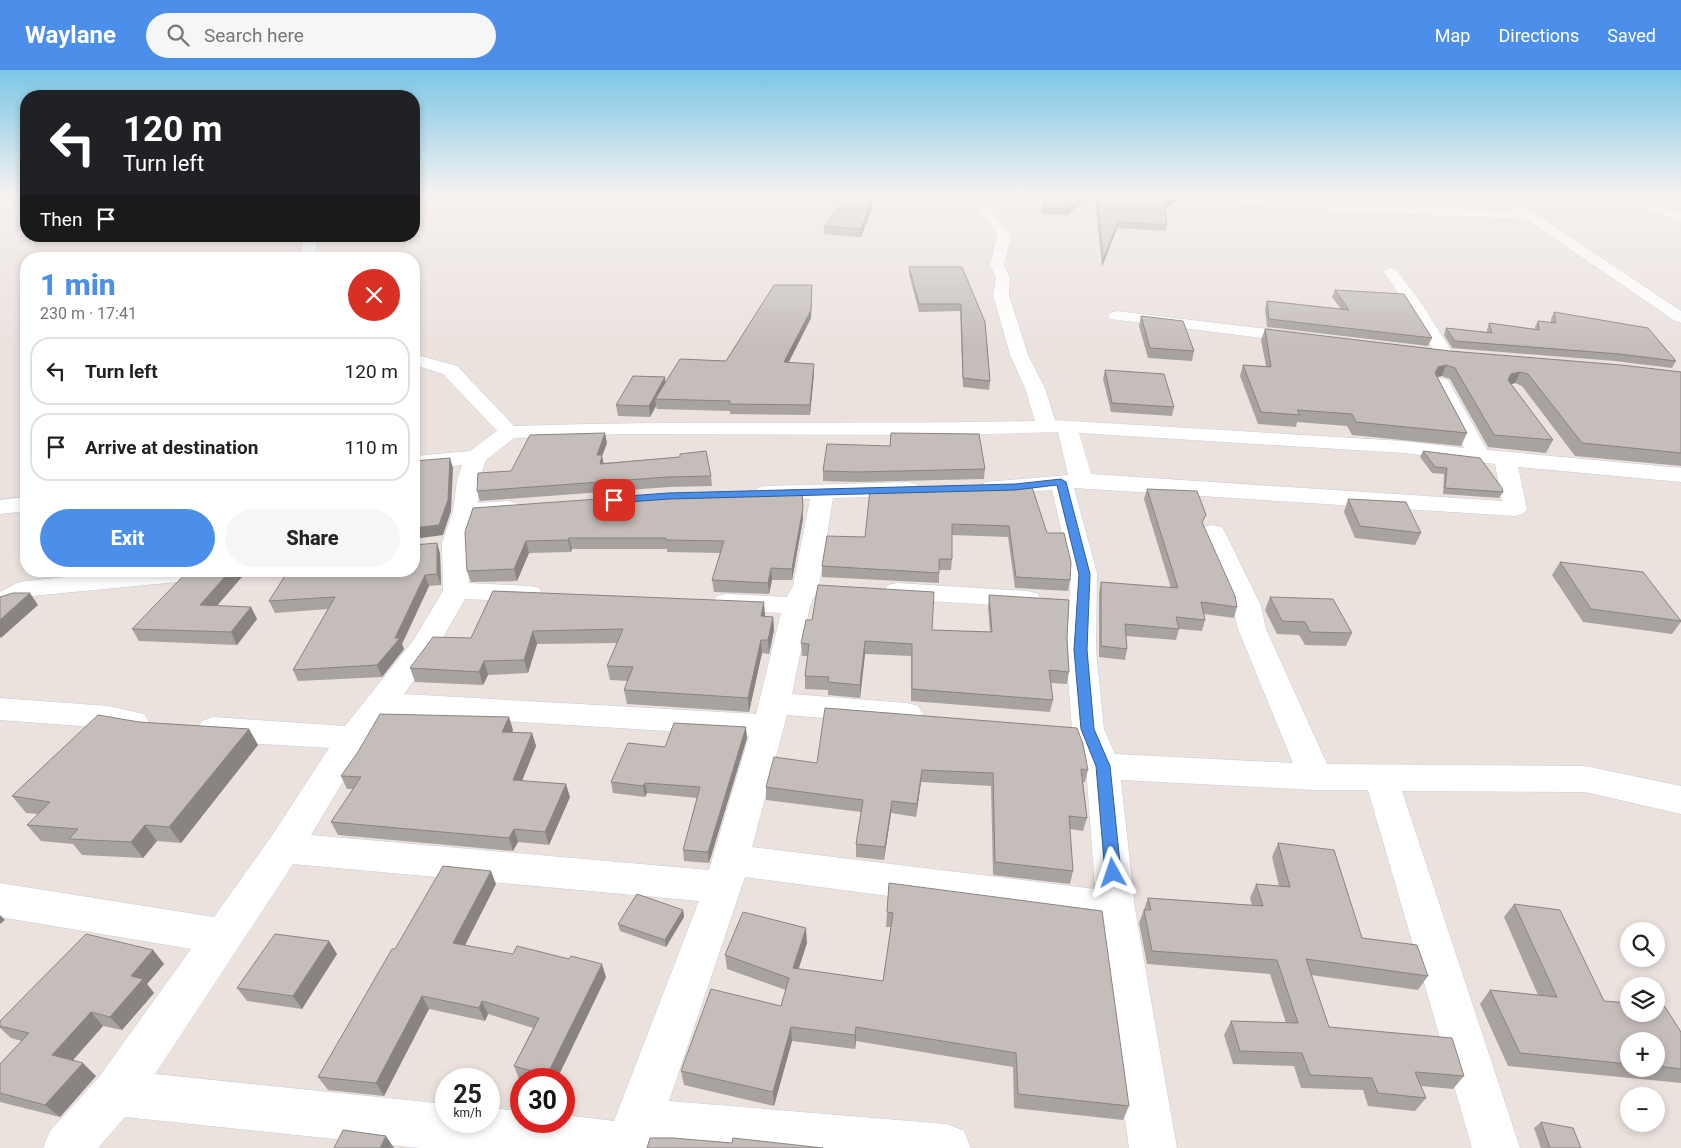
<!DOCTYPE html>
<html lang="en">
<head>
<meta charset="utf-8">
<style>
  :root { --surface:#fff; --page:#f6f6f6; --text:#222; --muted:#767676; --line:#e0e0e0; --accent:#4c8fea }
  body { margin:0; font-family:Roboto,sans-serif; background:var(--page); color:var(--text); height:100vh; display:flex; flex-direction:column; font-size:19px; white-space:nowrap }
  * { box-sizing:border-box; margin:0 }
  p { font-size:16px; color:var(--muted) }
  .icon { flex:none; width:28px; height:28px; fill:none; stroke:currentColor; stroke-width:2; stroke-linecap:round; stroke-linejoin:round }
  .map { position:relative; flex:1; overflow:hidden }
  .panel { position:absolute; left:20px; top:182px; width:400px; height:325px; display:flex; flex-direction:column; background:var(--surface); border-radius:20px; box-shadow:0 2px 8px #0003 }
  .panel>* { flex:none }
  .banner { position:absolute; left:20px; top:20px; width:400px; height:152px; border-radius:20px; box-shadow:0 2px 8px #0003; background:#202124; color:#fff; overflow:hidden }
  .fabs { position:absolute; left:1620px; top:852px; display:grid; gap:10px }
  .fabs a { display:grid; place-items:center; width:45px; height:45px; border-radius:50%; background:var(--surface); box-shadow:0 2px 8px #0003; font-size:25px }
  .speed { position:absolute; left:435px; top:998px; display:flex; gap:10px; font-size:25px; font-weight:700; text-align:center }
  .speed>* { display:grid; place-content:center; width:65px; height:65px; border-radius:50%; background:var(--surface); box-shadow:0 2px 8px #0003; line-height:1 }
  .speed small { font-size:12px; font-weight:400 }
  .speed .limit { border:8px solid #d22; background:#fff; color:#111 }
  .pin { position:absolute; display:grid; place-items:center; width:42px; height:42px; color:#fff; margin:-21px; border-radius:10px; box-shadow:0 2px 8px #0006 }
  .me { position:absolute; width:55px; margin:-28px; rotate:355deg; stroke-linejoin:round; filter:drop-shadow(0 0 4px #0008) }
  .turn { display:flex; align-items:center; gap:18px; height:105px; padding:0 20px; font-size:22px }
  .turn .icon { width:65px; height:65px; stroke-width:2.5 }
  .turn b { display:block; font-size:35px; line-height:42px }
  .then { display:flex; align-items:center; height:48px; padding:0 20px; background:#0003; gap:10px; font-size:19px }
  .round { display:grid; place-items:center; flex:none; width:52px; height:52px; border-radius:26px; background:var(--page) }
  .summary { display:flex; align-items:center; justify-content:space-between; height:85px; padding:0 20px }
  h1 { font-size:30px; font-weight:800; line-height:38px; color:var(--accent) }
  .button { display:flex; gap:10px; margin-top:auto; padding:10px 20px }
  .button a { flex:1; height:58px; border-radius:30px; background:var(--accent); color:#fff; font-size:20px; font-weight:800; line-height:58px; text-align:center }
  .button a+a { background:var(--page); color:var(--text) }
  ul { padding:0; list-style:none }
  li { display:flex; align-items:center; gap:15px; height:68px; margin:0 10px 8px; padding:0 10px; border:2px solid var(--line); border-radius:20px }
  li div { flex:1 }
  li b { display:block; font-size:19px }
  li em { font-style:normal }
  header { display:flex; align-items:center; gap:30px; box-sizing:border-box; height:70px; padding:0 25px; background:var(--accent); color:#fff }
  header strong { font-size:24px }
  nav { display:flex; gap:28px; margin-inline-start:auto; font-size:18px }
  .search { width:350px; height:45px; background:var(--page); display:flex; align-items:center; gap:12px; box-sizing:border-box; padding:0 18px; border-radius:28px; color:var(--muted); font-size:19px }
  .map>svg:first-child { display:block }
</style>
</head>
<body>
<header>
<strong>Waylane</strong>
<div class="search"><svg class="icon" aria-label="search" viewBox="0 0 24 24"><circle cx="10" cy="10" r="6"/><path d="M15 15l6 6"/></svg>Search here</div>
<nav><a>Map</a><a>Directions</a><a>Saved</a></nav>
</header>
<div class="map">
<svg width="1681" height="1078" viewBox="0 0 1681 1078">
  <rect width="100%" height="100%" fill="#ebe2de"/>
  <g fill="none" stroke-linecap="round" stroke-linejoin="round">
    <g stroke="#c5cbd3" stroke-width="1">
      <path id="minor" d="M967,126H980L990,137L1011,166L1004,195L1010,207L1009,225L1028,285L1045,318L1055,350L1403,371L1464,378L1432,314L1434,310L1441,308L1448,310L1450,314L1487,380L1681,398V412L1518,397L1527,439L1523,444L1515,446L1074,418L1097,503L1096,580L1104,659L1115,684L1293,693L1238,559L1233,536L1201,462L1204,457L1213,455L1222,457L1225,462L1261,536L1266,559L1327,694L1585,696L1681,716V744L1585,722L1402,721L1520,1078H1472L1368,720H1316L1121,710L1135,839L1177,1078H1129L1099,854L745,807L669,1031L947,1054L964,1061L971,1078H420L125,1047L98,1078H43L50,1061L99,1007L191,879L0,847V813L214,847L271,767L329,678L213,671L202,667L197,659L202,651L213,647L345,656L413,571L443,521L442,473L453,441L457,410L462,395L414,400V386L470,381L497,361L443,304L414,295V284L457,296L514,356C688,350 862,355 1035,351L1025,318L1010,285L993,225L996,207L990,195L997,166L981,142ZM1058,362L1068,405L985,412L982,417L985,422L993,424L1052,420L1071,503L1066,580L1072,659L1086,696L1095,819L752,777L787,645L907,655L918,652L923,644L918,636L907,633L792,624L810,536L819,516L833,428L908,426L916,424L919,419L916,414L908,412L766,416L758,418L754,423L758,428L766,430L810,429L793,516L787,527L727,524L717,526L713,532L717,538L727,540L781,543L756,644L404,624L434,583L465,529L529,532L539,530L542,524L539,518L529,516L469,513L466,473L475,447L516,443L520,438L516,433L508,431L478,433L479,410L486,390L514,368L623,364L956,365ZM1079,363L1403,383L1495,394L1502,431L1091,404ZM388,644L749,666L709,800L311,765L364,676ZM293,794L699,831L614,1051L564,1045V1051H521V1041L489,1038V1051H446V1034L155,1004Z
        M1183,126H1242L1361,134L1514,141L1508,135L1514,131L1518,132L1681,241V253L1675,251L1526,149L1361,142L1189,130Z
        M1605,126H1624L1681,143V151L1607,128Z
        M303,166H317L315,185L312,189H296L301,183Z
        M1391,198L1396,199L1422,234L1454,285L1451,289L1445,290L1439,289L1436,285L1406,234L1384,202L1386,199Z
        M1116,241L1302,263L1308,264L1311,268L1308,272L1302,273L1110,249L1108,246L1110,243Z
        M26,427V441L0,444V430Z
        M126,501H221L217,507L208,509L32,526L18,535L0,539V522L17,513L26,511Z
        M897,513L1027,521L1037,523L1041,529L1037,535L1027,537L897,529L888,527L884,521L888,515Z
        M0,628L108,636L144,644L149,652L144,660L133,663L108,658L0,650Z"/>
    </g>
    <use href="#minor" fill="#fff" fill-rule="evenodd"/>
  </g>
  <path fill="#a9a39f" fill-rule="evenodd" d="M1089,126L1067,145L1042,144L1043,138Z
    M1095,126H1183V128L1164,138L1167,155L1166,161L1117,158L1102,197Z
    M872,138L861,167L824,164V156Z
    M909,197L985,252L990,311L989,320L963,317L960,241L919,242L909,204Z
    M812,215L811,248L789,292L814,303L810,345L730,344V341L657,339L656,336L650,347L618,346L616,335L665,307V313L726,291Z
    M1335,220L1432,268L1428,276L1267,257L1265,239L1267,231L1341,239L1332,227Z
    M1554,242L1676,291L1672,298L1615,291L1452,278L1444,265L1446,258L1487,262V260L1489,253L1535,259V257L1538,251L1551,253V249Z
    M1141,246L1194,281L1192,291L1148,288L1139,256Z
    M1265,259L1450,281L1681,302V396L1575,386L1522,316L1515,313L1511,314L1553,370L1546,383L1488,377L1450,309L1442,306L1437,307L1467,363L1461,376L1352,365L1347,356L1297,352L1296,357L1258,354L1240,306L1243,295L1266,296L1261,270Z
    M1105,300L1174,337L1172,346L1111,342L1103,309Z
    M607,373L602,386L603,393L680,387L711,406L712,416L669,417L480,431L477,421L511,401Z
    M1423,381L1503,422L1499,428L1443,424L1444,404L1432,403L1420,387Z
    M985,399L984,409L857,412L823,411V401Z
    M1147,419L1203,455L1237,537L1234,548L1204,544L1205,550L1202,561L1179,559L1176,570L1126,566L1127,579L1125,590L1099,587V523L1101,512L1171,518L1144,429Z
    M870,420L1047,463L1070,510L1068,521L1015,518L1008,467L952,465V489L951,500H939V513L822,507V496L865,467Z
    M1348,429L1421,463L1415,475L1355,468L1344,442Z
    M803,449L792,510H772L769,524L714,522L712,510L720,483L667,482V479H572L571,482L529,483L517,511L471,512L467,501L465,462Z
    M437,473L440,484L441,515L429,516L402,574L404,579L382,607L298,611L293,600L328,539L275,543L269,531Z
    M1560,492L1681,550V552L1672,564L1583,552L1552,505Z
    M247,501L217,536L251,537L257,549L237,575L139,571L132,559Z
    M493,521L765,545V546L773,547L774,560L769,584L762,583L749,642L627,634L624,620L628,611L610,610L607,596L617,573L537,574L528,603L488,605L483,615L415,612L410,598L471,568Z
    M989,525L1067,568L1069,602L1067,614L1051,613L1053,630L1050,642L911,631V586L865,584L860,628L828,625V620L805,619V606L808,586H802L801,573L932,560L990,562L988,537Z
    M1270,527L1352,563L1346,576L1305,575L1299,565L1277,564L1265,540Z
    M139,652L249,659L258,675L181,773L157,771L143,788L82,785L73,774L41,771L27,755L38,744L26,743L12,726Z
    M513,660L512,662L532,663L536,676L522,711L570,727L549,775L518,772L513,781L338,765L331,752L353,719H347L341,706Z
    M747,668L709,793L684,791L683,780L697,728L647,723L645,727L613,723L611,712L665,677Z
    M817,693L1088,700L1085,712H1083L1087,748L1083,761L1070,759L1073,801L1070,814L993,805L991,716L921,712L916,747L891,743L884,790L856,787V774L861,742L766,730V717Z
    M1278,773L1362,868L1428,906L1418,920L1311,905L1329,957L1464,1006L1453,1019L1421,1016L1426,1028L1415,1041L1368,1036L1363,1020L1301,1018L1294,996L1233,994L1224,965L1231,951L1286,953L1270,904L1147,894L1139,853L1148,828L1252,835L1250,828L1256,814L1279,816L1272,787Z
    M889,813L1129,1036L1123,1050L1014,1038L1013,997L856,971L855,979L792,971L774,1036L684,1015L681,1001L781,936L786,920L727,899L725,885L807,873L798,899L883,911L891,857H886Z
    M496,814L465,875L606,907L557,1009H519L514,996L533,958L488,944L485,951L429,939L384,1026L328,1020L318,1007L395,879Z
    M1514,834L1604,931L1681,962V1013L1508,996L1480,934L1490,920L1538,925L1504,847ZM1629,971H1656V999H1629Z
    M683,840L684,847L666,877L620,861L618,854Z
    M329,871L337,884L302,939L247,931L237,918Z
    M153,880L164,894L147,914L154,923L122,960L103,956L73,990L96,1006L60,1047L0,1032V994L22,971L11,968L0,958V951Z
    M1541,1052L1581,1078H1541L1534,1058Z"/>
  <path fill="#898482" d="M1083,126H1089L1067,145L1068,139Z
    M1177,126H1183V128L1163,140L1164,134Z
    M872,130V138L861,167V159Z
    M1118,152L1117,158L1102,197L1103,190Z
    M812,215L811,248L784,301V292Z
    M814,294V303L810,345V335Z
    M1446,295L1442,306L1433,308L1438,297Z
    M1520,302L1515,313L1506,316L1511,304Z
    M665,307L666,318L655,329L656,336L650,347L649,336Z
    M605,363L607,373L602,386L604,395L600,394L597,385Z
    M450,388L453,398L451,441L443,465L414,469V458Z
    M802,420L803,449L792,510V499Z
    M569,468L572,479L571,482L568,470Z
    M526,471L529,483L517,511L514,499Z
    M437,473L440,484L441,515L437,504Z
    M771,498L772,510L769,524L768,513Z
    M230,501H247L207,547L200,535Z
    M425,505L429,516L402,574L404,579L382,607L377,595L395,568Z
    M30,523L38,535L1,568L0,567V550Z
    M764,532L765,545L762,559L761,546Z
    M251,537L257,549L237,575L231,562Z
    M773,547L774,560L769,584L768,570Z
    M533,561L537,574L528,603L524,590Z
    M761,570L762,583L749,642L748,628Z
    M865,571V584L860,628V615Z
    M484,591L488,605L483,615L479,602Z
    M509,647L513,660L506,675L502,662Z
    M746,657L747,668L709,793L708,782Z
    M249,659L258,675L181,773L169,757Z
    M532,663L536,676L517,723L513,710Z
    M922,700L921,712L916,747L917,734Z
    M645,713L647,723L645,727L643,716Z
    M566,714L570,727L549,775L545,762Z
    M892,731L891,743L884,790L885,777Z
    M145,755L157,771L143,788L131,772Z
    M514,759L518,772L513,781L509,768Z
    M491,801L496,814L459,887L453,873Z
    M683,840L684,847L666,877L665,870Z
    M0,845L5,850L0,854Z
    M806,858L807,873L794,913L793,898Z
    M329,871L337,884L302,939L293,926Z
    M153,880L164,894L147,914L154,923L122,960L110,947L131,906Z
    M602,894L606,907L557,1009H549L547,1005Z
    M422,926L429,939L384,1026L376,1013Z
    M482,931L488,944L485,951L479,938Z
    M91,942L103,956L66,998L52,985Z
    M791,957L792,971L774,1036L773,1022Z
    M856,957V971L855,979V965Z
    M83,993L96,1006L60,1047L45,1035Z
    M386,1066L394,1078H380Z"/>
  <path fill="#c4bdb9" stroke="#898482" d="M1046,126H1083L1068,139L1043,138Z
    M1097,126H1177L1164,134L1167,155L1118,152L1103,190Z
    M845,129L872,130L861,159L824,156Z
    M909,197H962L985,252L990,311L963,308L961,234H919Z
    M774,215H812L811,240L784,292L814,294L810,335L729,334L730,331L655,329L680,289L726,291Z
    M1335,220L1404,224L1432,268L1269,249L1267,231L1349,240Z
    M1554,242L1648,258L1676,291L1619,284L1455,271L1446,258L1492,263L1489,253L1539,260L1538,251L1556,253Z
    M1141,246L1183,251L1194,281L1150,278Z
    M1265,259L1450,281L1621,295L1681,302V383L1582,373L1528,304L1520,302L1511,304L1508,310L1553,370L1494,365L1455,298L1446,295L1438,297L1435,303L1467,363L1356,352L1352,344L1297,340L1300,345L1261,342L1243,295L1271,297Z
    M1105,300L1164,304L1174,337L1112,333Z
    M633,306L665,307L649,336L616,335Z
    M605,363L597,385H602L600,394L680,387V384L706,381L711,406L668,407L477,421L478,403L511,401L530,365Z
    M891,363L979,364L985,399L857,402L823,401L827,374L890,376Z
    M1423,381L1480,388L1502,418L1503,422L1445,418L1447,398L1435,397Z
    M450,388L448,430L439,455L414,458V391Z
    M1031,414L1047,463H1064L1071,492L1070,510L1016,507L1009,456L952,454V489H939V503L822,496L827,466L865,467L870,420Z
    M1147,419L1197,421L1206,445L1202,452L1235,526L1237,537L1201,532L1205,550L1176,547L1179,559L1125,554L1127,579L1101,576V512L1178,518Z
    M802,420L803,438L792,499L771,498L768,513L712,510L724,471L666,470V468H569L568,470L526,471L514,499L467,501L465,462L473,438L668,424Z
    M1348,429L1406,432L1421,463L1360,456Z
    M437,473V504L425,505L395,568H400L377,595L293,600L335,527L269,531L288,501H414V475Z
    M1560,492L1643,502L1681,551L1591,539Z
    M188,501H230L200,535L251,537L231,562L132,559Z
    M818,515L934,522L932,560L992,562L989,525L1069,530L1067,568L1069,602L1049,600L1053,630L912,619V574L865,571L860,615L828,612L829,607L805,606L809,574L801,573L806,550H812Z
    M493,521L764,532L761,546L773,547L768,570H761L748,628L624,620L633,597L607,596L623,559L533,561L524,590L484,591L479,602L410,598L433,567L471,568Z
    M13,523H30L0,550V527Z
    M1270,527L1333,529L1352,563L1310,562L1305,552L1282,551Z
    M825,638L1077,658L1083,674L1088,700L1081,699L1087,748L1069,746L1073,801L995,792L993,703L922,700L917,734L892,731L885,777L856,774L863,730L766,717L774,687L817,693Z
    M380,644L509,647L502,662L532,663L513,710L566,714L545,762L514,759L509,768L331,752L361,707L341,706L358,682Z
    M98,645L139,652L249,659L169,757L145,755L131,772L69,769L78,759L27,755L50,732L12,726Z
    M674,653L746,657L708,782L683,780L700,717L645,713L643,716L611,712L628,673L665,677Z
    M1278,773L1334,780L1362,868L1417,875L1428,906L1306,889L1329,957L1452,968L1464,1006L1415,1002L1426,1028L1378,1023L1372,1008L1310,1005L1302,983L1240,981L1231,951L1298,953L1277,890L1152,881L1144,840H1151L1148,828L1263,836L1256,814L1290,817Z
    M443,796L491,801L453,873L513,884L517,876L569,889L571,886L602,894L547,1005L514,996L539,948L482,931L479,938L422,926L376,1013L318,1007L392,879H395Z
    M889,813L1102,841L1129,1036L1018,1024L1016,983L856,957L855,965L791,957L773,1022L681,1001L711,919L781,936L789,908L725,885L743,842L806,858L793,898L883,911L893,843L887,842Z
    M637,824L683,840L665,870L618,854Z
    M1514,834L1560,840L1604,931L1629,933V944H1656V936L1665,937L1681,962V999L1656,996V971H1629V994L1520,983L1490,920L1557,927Z
    M86,864L153,880L131,906L143,909L110,947L91,942L52,985L83,993L45,1035L0,1023V994L29,963L0,956V951Z
    M275,864L329,871L293,926L237,918Z
    M1541,1052L1573,1058L1581,1078H1550Z
    M343,1060L386,1066L380,1078H334Z
    M650,1068H673L732,1073L733,1068L823,1078H647Z"/>
  <linearGradient id="sky" x2="0" y2="1"><stop stop-color="#7cc6e6"/><stop offset="0.45" stop-color="#f6f2f0"/><stop offset="1" stop-color="#f6f2f0" stop-opacity="0"/></linearGradient>
  <rect width="1681" height="277" fill="url(#sky)"/>
  <path fill="#4c8fea" stroke="#315d98" d="M1061,409L1066,412L1090,504L1087,580L1094,659L1110,696L1121,803L1118,808L1113,810L1108,808L1105,803L1096,696L1081,659L1074,580L1079,504L1057,415L1015,420L669,429L614,433L609,430L614,427L669,423L1015,414Z"/>
</svg>
<div class="fabs">
<a><svg class="icon" aria-label="search" viewBox="0 0 24 24"><circle cx="10" cy="10" r="6"/><path d="M15 15l6 6"/></svg></a>
<a><svg class="icon" aria-label="layers" viewBox="0 0 24 24"><path d="M12 4l9 5-9 5-9-5zM3 14l9 5 9-5"/></svg></a>
<a>+</a>
<a>−</a>
</div>
<div class="speed"><div>25<small>km/h</small></div><div class="limit">30</div></div>
<div class="pin" style="left:614px;top:430px;background:#d93025"><svg class="icon" aria-label="arrive" viewBox="0 0 24 24"><path d="M6 21V4h12l-3 4 3 4H6"/></svg></div>
<svg class="me" style="left:1113px;top:803px" viewBox="-20 -20 40 40"><path d="M0-17L14 15 0 8-14 15z" fill="#4c8fea" stroke="#fff" stroke-width="4"/></svg>
<div class="banner">
<div class="turn"><svg class="icon" aria-label="left" viewBox="0 0 24 24"><path d="M17 20v-9H6M10 6l-5 5 5 5"/></svg><div><b>120 m</b>Turn left</div></div>
<div class="then">Then<svg class="icon" aria-label="arrive" viewBox="0 0 24 24"><path d="M6 21V4h12l-3 4 3 4H6"/></svg></div>
</div>
<section class="panel">
<div class="summary"><div><h1>1 min</h1><p>230 m · 17:41</p></div><a class="round" style="background:#d93025;color:#fff"><svg class="icon" aria-label="close" viewBox="0 0 24 24"><path d="M6 6l12 12M18 6L6 18"/></svg></a></div>
<ul>
<li><svg class="icon" aria-label="left" viewBox="0 0 24 24"><path d="M17 20v-9H6M10 6l-5 5 5 5"/></svg><div><b>Turn left</b></div><em>120 m</em></li>
<li><svg class="icon" aria-label="arrive" viewBox="0 0 24 24"><path d="M6 21V4h12l-3 4 3 4H6"/></svg><div><b>Arrive at destination</b></div><em>110 m</em></li>
</ul>
<div class="button"><a>Exit</a><a>Share</a></div>
</section>
</div>
</body>
</html>
